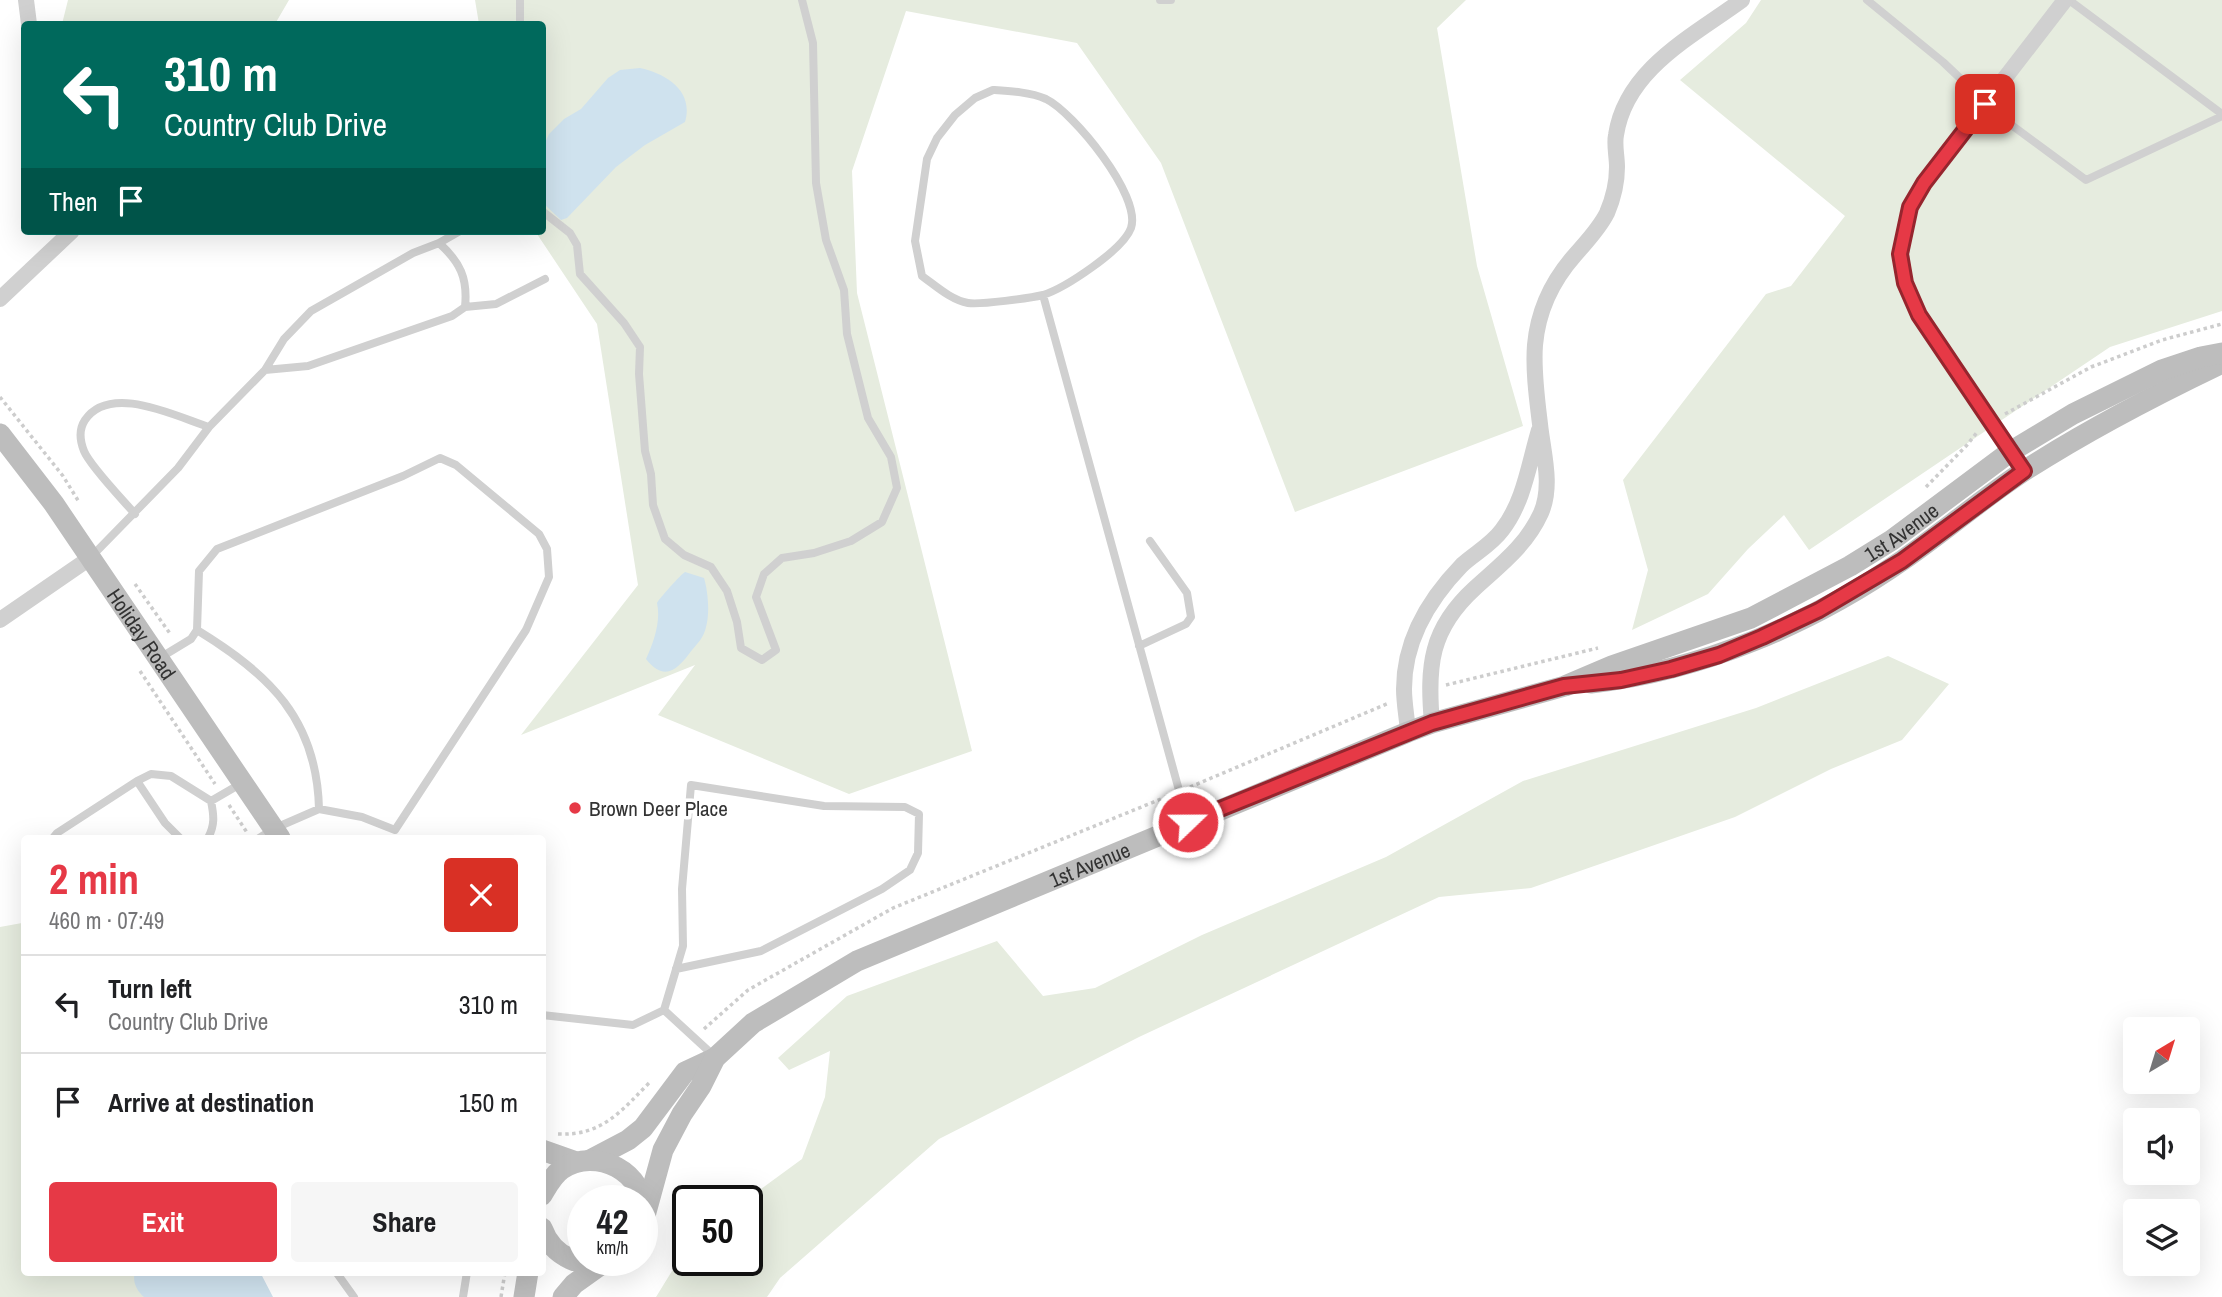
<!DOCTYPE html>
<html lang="en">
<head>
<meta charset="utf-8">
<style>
  :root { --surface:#fff; --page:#f6f6f6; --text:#202124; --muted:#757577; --line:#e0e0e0; --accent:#e63946 }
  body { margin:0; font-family:"Archivo Narrow",sans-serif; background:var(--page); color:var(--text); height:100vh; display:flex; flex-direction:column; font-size:26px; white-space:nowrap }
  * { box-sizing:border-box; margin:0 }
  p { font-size:23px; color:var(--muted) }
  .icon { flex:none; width:38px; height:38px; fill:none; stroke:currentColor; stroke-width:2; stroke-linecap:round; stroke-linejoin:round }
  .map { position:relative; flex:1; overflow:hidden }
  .sheet { position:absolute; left:21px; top:835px; width:525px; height:441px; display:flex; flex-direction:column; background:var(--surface); border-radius:7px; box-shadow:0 7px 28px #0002 }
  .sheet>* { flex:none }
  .guide { position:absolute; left:21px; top:21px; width:525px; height:214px; border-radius:7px; box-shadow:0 7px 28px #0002; background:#00695c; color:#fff; overflow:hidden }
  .needle { width:46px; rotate:38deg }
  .fabs { position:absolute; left:2123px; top:1017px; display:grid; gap:14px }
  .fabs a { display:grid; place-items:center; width:77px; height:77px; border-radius:7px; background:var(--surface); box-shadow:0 7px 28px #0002; font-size:35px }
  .speed { position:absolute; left:567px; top:1185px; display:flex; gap:14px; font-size:35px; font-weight:700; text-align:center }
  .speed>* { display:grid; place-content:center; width:91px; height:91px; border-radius:50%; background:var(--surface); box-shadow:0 7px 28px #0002; line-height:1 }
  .speed small { font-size:18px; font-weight:400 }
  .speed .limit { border:4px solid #111; border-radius:10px; background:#fff; color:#111 }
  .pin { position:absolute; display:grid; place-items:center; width:60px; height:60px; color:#fff; margin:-30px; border-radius:14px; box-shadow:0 4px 10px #0006 }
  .me { position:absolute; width:77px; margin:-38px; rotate:68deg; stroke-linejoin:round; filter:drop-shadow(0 0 5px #0008) }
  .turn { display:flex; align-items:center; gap:24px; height:147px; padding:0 28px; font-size:32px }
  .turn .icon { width:91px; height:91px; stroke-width:2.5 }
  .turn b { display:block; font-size:49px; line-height:60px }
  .then { display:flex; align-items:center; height:66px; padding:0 28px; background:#0003; gap:14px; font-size:26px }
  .round { display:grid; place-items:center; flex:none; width:74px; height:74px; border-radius:7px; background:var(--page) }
  .headline { display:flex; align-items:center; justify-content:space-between; height:119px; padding:0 28px }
  h1 { font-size:42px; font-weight:800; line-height:52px; color:var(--accent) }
  .primary-button { display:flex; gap:14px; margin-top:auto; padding:14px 28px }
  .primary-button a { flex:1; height:80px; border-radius:7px; background:var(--accent); color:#fff; font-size:28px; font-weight:800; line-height:80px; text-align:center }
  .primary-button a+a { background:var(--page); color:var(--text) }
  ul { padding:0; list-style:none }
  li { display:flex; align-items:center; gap:21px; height:98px; padding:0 28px; border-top:2px solid var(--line) }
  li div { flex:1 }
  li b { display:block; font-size:26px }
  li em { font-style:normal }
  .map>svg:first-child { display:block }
</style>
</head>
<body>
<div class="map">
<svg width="2222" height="1297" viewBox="0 0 2222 1297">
  <rect width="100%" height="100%" fill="#fff"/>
  <path fill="#e6ecdf" d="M68,0H289L275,24H62Z
    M475,0H1466L1437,28L1477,266L1523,426L1295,512L1161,163L1077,43L906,11L852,171L857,293L972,751L849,794L658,715L695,665L521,735L638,585L597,324L535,231H542V24H479Z
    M1761,0H2222V311L2110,347L1809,550L1784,515L1748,549L1708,594L1632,630L1648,570L1623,480L1766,294L1791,286L1845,216L1680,80L1746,23Z
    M1888,656L1949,684L1902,740L1831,769L1735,817L1531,888L1439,897L1139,1037L939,1139L780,1278L767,1297H656L688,1245V1260H747L746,1200L802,1159L825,1097L830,1051L789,1070L778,1058L847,996L997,941L1043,996L1095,988L1202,935L1386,857L1523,781L1756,708Z
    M22,923L24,928V1272H217L248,1297H0V927Z"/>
  <path fill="#cfe2ee" d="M640,68C667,74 694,91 685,122L645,145L616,167L567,218L561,220L543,203L544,145L549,134L564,119L581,109L608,78L620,70Z
    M685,572L704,578C708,591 710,613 706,627C704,637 698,643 692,650C678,669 665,683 646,659C654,642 661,621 657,603C659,599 681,574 685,572Z
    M135,1272H260L273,1297H144C137,1291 132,1282 135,1272Z"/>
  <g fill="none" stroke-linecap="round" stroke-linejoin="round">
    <path stroke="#cdcdcd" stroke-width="3.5" stroke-dasharray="3.5 3.5" stroke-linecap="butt" d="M0,397L63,476L79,502
      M2005,414L2091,367L2162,340L2222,324
      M1926,487L1967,445L1978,431
      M135,584L171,635
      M140,671L215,784
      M1446,685L1598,648
      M1190,787L1389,703
      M229,805L248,834
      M704,1029L748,990L893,908L1166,797
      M558,1134C603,1136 622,1110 651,1081
      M501,1297L505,1272"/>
    <path stroke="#d0d0d0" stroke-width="8" d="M520,0V24
      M1160,0H1171
      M1867,0L1943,62L2002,118L2086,180L2222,116
      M2069,0L2222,114
      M993,90C1010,91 1030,92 1046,99C1073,112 1142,196 1131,228C1123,250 1065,288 1043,295C1030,298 980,305 968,303C951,300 936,286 922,276L915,241L927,159L937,138L955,115L975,98Z
      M542,211L570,233L577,245L580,274L624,323L640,347L639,374L645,451L651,474L653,505L665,539L684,555L711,567L727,591L737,622L741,648L762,660L776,650L756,597L764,574L782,558L814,553L851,541L882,522L897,488L891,457L868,418L847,334L844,290L826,240L816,183L813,43L802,0
      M439,243L460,231
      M1043,295L1188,823
      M465,307L496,304L545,279
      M135,514C123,500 90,466 84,451C80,441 79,429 85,420C110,383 175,416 209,427
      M92,556L178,468L209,427L265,370L308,366L452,316L465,307C468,278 460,262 439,243L413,253L311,311L284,339L265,370
      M197,630C269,674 317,719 319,809
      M1139,646L1186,624L1191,617L1187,593L1150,541
      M158,659L191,639L197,630L199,571L217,549L403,476L440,458L456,465L539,534L547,549L549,577L526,630L395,830L362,817L319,809L273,829L259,838
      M137,781L165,823L180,838
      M53,838L57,833L137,781L151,774L171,776L211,801L242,783
      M208,838C215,825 214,816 211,801
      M664,1010L713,1055
      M542,1015L633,1025L664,1010L683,946L682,889L691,785L824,806L905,807L919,814L918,853L910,870L882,889L761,951L676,969
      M336,1272L354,1297
      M463,1297L467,1272"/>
    <path stroke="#d0d0d0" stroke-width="16" d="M26,0L29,24
      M0,299L72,231
      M2017,461L1919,315L1905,283L1901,254L1905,228L1910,207L1924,183L2065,0
      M0,620L90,558
      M1432,723C1427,666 1430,629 1475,588C1500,565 1526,546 1541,513C1553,485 1543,453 1540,424C1537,399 1533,370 1535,345C1538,311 1552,281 1575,255C1587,241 1599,229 1607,213C1613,199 1617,182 1617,167C1617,156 1614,145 1616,135C1626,69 1693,36 1742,0
      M1408,732C1407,718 1404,703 1404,689C1404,641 1429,599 1462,565C1475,553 1491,545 1502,530C1524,502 1529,463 1539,430"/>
    <g stroke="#bdbdbd" stroke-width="21">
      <path id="s1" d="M0,434L54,504L280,838"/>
      <path d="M1591,683C1701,671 1813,623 1903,560C1945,531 1984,497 2027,469C2091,428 2153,396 2222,363"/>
      <path d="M542,1150L576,1162"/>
      <path d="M590,1160L628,1140L643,1128L685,1072L715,1058"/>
      <path d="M542,1195C548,1185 553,1175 562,1169C596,1146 646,1172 644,1214"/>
      <path id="s2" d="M643,1223L663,1150L682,1114L701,1086L715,1058L753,1023L857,961L1408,732L1432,723L1565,686L1612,666L1751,618L1850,566L1892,540L2010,452L2073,414L2162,370L2201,357L2222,353"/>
      <path d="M542,1228C553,1258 583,1270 613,1260"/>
      <path d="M524,1297L528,1272"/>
      <path d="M563,1297L574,1284L602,1264"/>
    </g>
  </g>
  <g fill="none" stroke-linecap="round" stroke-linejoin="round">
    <g stroke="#96252e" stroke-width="18">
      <path id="route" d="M1188,822L1432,723L1564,686L1621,680L1671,669L1719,655L1762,637L1819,610L1902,561L2024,471L1919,315L1905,283L1900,254L1910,207L1924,183L1985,104"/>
    </g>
    <use href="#route" stroke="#e63946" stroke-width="12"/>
  </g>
  <circle fill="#e63946" stroke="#fff" stroke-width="2.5" cx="575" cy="808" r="7"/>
  <g text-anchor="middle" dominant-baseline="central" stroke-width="7" stroke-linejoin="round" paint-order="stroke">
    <g font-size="21" fill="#333" stroke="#fff">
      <text stroke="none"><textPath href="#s2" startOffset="1486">1st Avenue</textPath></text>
      <text stroke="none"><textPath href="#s1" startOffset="245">Holiday Road</textPath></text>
      <text stroke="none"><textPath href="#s2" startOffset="606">1st Avenue</textPath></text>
    </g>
    <g font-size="21" fill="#333" stroke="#fff" text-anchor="start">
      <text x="589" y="808">Brown Deer Place</text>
    </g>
  </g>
</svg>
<div class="fabs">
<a><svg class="needle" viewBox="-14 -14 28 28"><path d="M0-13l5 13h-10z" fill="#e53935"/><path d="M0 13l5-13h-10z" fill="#757577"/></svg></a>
<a><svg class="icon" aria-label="sound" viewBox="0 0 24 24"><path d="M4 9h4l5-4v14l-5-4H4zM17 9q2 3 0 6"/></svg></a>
<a><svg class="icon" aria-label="layers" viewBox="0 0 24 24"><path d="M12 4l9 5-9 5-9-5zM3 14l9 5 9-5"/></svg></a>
</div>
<div class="speed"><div>42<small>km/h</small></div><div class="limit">50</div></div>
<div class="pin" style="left:1985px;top:104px;background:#d93025"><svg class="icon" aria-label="arrive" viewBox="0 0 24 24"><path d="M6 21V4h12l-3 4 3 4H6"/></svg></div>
<svg class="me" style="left:1188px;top:822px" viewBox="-20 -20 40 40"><circle r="17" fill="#e63946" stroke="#fff" stroke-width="3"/><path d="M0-11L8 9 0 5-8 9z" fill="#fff"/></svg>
<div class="guide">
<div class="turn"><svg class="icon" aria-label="left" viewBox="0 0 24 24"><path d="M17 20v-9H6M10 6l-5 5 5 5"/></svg><div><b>310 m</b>Country Club Drive</div></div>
<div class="then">Then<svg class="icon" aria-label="arrive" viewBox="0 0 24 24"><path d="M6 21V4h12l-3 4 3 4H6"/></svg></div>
</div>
<section class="sheet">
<div class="headline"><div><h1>2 min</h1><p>460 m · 07:49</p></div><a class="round" style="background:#d93025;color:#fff"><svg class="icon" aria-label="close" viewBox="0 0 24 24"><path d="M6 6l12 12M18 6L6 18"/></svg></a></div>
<ul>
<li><svg class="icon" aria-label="left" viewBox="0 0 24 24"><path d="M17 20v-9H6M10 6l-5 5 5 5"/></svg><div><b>Turn left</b><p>Country Club Drive</p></div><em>310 m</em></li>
<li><svg class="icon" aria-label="arrive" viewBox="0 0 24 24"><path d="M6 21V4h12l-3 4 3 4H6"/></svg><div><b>Arrive at destination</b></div><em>150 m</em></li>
</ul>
<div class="primary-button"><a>Exit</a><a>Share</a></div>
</section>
</div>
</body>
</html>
